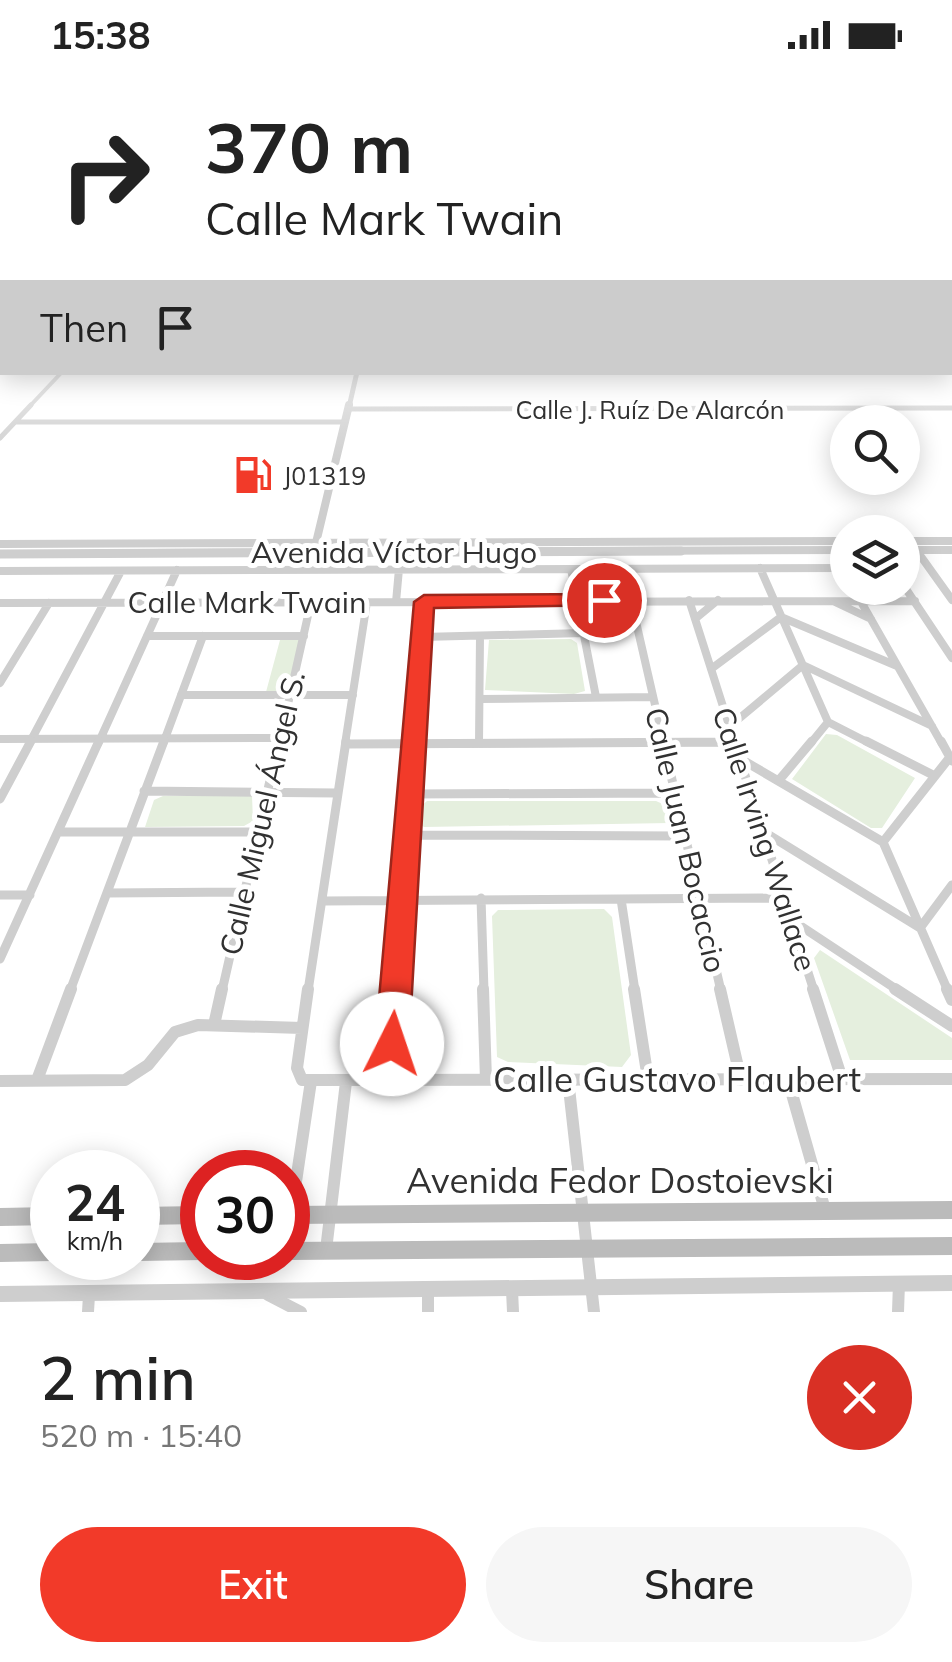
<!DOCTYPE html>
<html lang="en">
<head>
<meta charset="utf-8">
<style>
  :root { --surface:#fff; --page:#f6f6f6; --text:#222; --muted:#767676; --accent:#f23a29 }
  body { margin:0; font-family:Mulish,sans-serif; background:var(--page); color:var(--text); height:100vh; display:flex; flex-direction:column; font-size:38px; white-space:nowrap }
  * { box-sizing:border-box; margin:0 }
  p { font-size:32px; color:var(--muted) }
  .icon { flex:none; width:55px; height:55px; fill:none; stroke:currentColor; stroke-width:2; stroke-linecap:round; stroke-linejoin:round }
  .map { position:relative; height:1242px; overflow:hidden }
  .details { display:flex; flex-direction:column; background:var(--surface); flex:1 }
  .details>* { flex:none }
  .top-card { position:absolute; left:0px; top:0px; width:952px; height:305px; box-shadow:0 5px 25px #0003; background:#fff; color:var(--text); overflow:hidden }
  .tools { position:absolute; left:830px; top:335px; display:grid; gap:20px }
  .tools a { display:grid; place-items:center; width:90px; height:90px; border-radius:50%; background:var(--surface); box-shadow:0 5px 25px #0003; font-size:50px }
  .speed { position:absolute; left:30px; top:1080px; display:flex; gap:20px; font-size:50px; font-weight:700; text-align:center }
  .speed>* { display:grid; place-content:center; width:130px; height:130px; border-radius:50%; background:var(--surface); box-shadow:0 5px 25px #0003; line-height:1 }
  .speed small { font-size:25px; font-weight:400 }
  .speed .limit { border:15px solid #d22; background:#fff; color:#111 }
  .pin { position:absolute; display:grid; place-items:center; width:85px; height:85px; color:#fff; margin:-42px; border:5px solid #fff; border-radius:50%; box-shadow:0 2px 10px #0007 }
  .me { position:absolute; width:110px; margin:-55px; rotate:4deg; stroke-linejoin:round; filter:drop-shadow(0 0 8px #0008) }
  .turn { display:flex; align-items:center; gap:35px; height:210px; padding:0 40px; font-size:45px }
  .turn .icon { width:130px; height:130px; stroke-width:2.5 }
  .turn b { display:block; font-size:70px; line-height:85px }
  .then { display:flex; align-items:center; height:95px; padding:0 40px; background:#0003; gap:20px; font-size:38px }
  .round { display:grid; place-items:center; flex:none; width:105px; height:105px; border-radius:52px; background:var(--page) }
  .summary { display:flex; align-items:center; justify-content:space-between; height:170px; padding:0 40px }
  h1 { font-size:60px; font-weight:600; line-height:75px }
  .button { display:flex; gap:20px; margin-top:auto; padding:20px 40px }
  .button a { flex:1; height:115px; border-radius:60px; background:var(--accent); color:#fff; font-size:40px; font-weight:600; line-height:115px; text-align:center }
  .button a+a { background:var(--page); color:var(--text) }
  .status { display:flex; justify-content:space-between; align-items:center; height:70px; padding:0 50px; background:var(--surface); direction:ltr }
  .status svg { height:28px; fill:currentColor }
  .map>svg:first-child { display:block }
</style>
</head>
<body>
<div class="status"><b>15:38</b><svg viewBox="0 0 49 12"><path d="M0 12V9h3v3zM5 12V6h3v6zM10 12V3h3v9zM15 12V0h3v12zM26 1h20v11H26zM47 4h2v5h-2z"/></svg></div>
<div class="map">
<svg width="952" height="1242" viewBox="0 0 952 1242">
  <rect width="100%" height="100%" fill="#fff"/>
  <path fill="#e5efde" d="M571,569L577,573L585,621L574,624L485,620L489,570Z
    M280,570H300L288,622H266Z
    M826,664L837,665L915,708L882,758H871L792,709Z
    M163,726H252L253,751L244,756L145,757L154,730Z
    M427,731H656L665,735L670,753L424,757L416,751L420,737Z
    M604,839L612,847L631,985L622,997L508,992L497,987L492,846L498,840Z
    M820,880L952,968V990H850L814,888Z"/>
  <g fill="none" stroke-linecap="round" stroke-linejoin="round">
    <path stroke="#cecece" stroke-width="4" d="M29,337L62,302"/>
    <path stroke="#cecece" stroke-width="5" d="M349,339L952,338
      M15,352L31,335
      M0,368L15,352H346
      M910,471L919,483"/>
    <path stroke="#cecece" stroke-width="8" d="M917,481L952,530
      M760,498L828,652L871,674
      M571,499L596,627
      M0,501L848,498
      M902,513L952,588
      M631,530L664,674
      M689,530L735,674
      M860,530L942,674
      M396,532L399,499
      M835,532L871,549
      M0,533L915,531
      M695,549L718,530
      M147,566H304
      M422,567L584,563
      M711,599L781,547L897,596
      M0,613L49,533
      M181,625H353
      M480,629L653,627
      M729,657L803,595L932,656
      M0,669L280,668
      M479,673L480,566
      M29,674L121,501
      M98,674L177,500
      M163,674L203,566
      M279,674L311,532
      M345,674L367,532
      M414,674L424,531
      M441,674L734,672
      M810,674L828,652"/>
    <path stroke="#cecece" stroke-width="9" d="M663,671L721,921
      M734,671L814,921
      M866,671L933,705
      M941,671L952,691
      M346,674L734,672
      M739,688L883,772L948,921
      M780,709L812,671
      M144,721L336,723
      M410,724L673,723
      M0,729L31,671
      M761,760L920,858L952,815
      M58,762H256
      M407,765L684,766
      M883,772L950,687
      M107,823L242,822
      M0,825H30
      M481,828L484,921
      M621,829L635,921
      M324,831L783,828
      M790,849L899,921
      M0,889L99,671
      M70,921L164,671
      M222,921L279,671
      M308,921L346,671
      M396,921L414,671"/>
    <path stroke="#cecece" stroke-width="12" d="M308,919L297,998L302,1010L952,1009
      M483,919L486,1010
      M634,919L648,1009
      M720,919L741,1010
      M813,919L842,1009
      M895,919L952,956
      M947,919L952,930
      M214,955L222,919
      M568,1009L594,1242
      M37,1010L71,919
      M788,1010L825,1140
      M0,1011L125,1010L148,995L175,962L198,955L302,958
      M389,1011L396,919
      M291,1145L311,1011
      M326,1180L346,1012
      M428,1220V1242
      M512,1220L513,1242
      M268,1225L301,1242
      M88,1242L89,1225
      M898,1242L899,1213"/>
    <path stroke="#cecece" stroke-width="5" d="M349,337L357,302"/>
    <path stroke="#cecece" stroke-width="8" d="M902,471H952
      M0,474L848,471
      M315,477L349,335
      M902,480H952
      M151,483L848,480"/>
    <path stroke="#cecece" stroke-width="9" d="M0,484L681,481"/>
    <path stroke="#cecece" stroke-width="16" d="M0,1224L952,1213"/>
    <path stroke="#bbb" stroke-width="18" d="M288,1145L952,1140
      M138,1146L202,1145
      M0,1147L52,1146
      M288,1181L952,1176
      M138,1182L202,1181
      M0,1183L52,1182"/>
  </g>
  <linearGradient id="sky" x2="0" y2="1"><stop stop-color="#9cc4eb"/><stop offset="0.56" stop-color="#fff"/><stop offset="1" stop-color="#fff" stop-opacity="0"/></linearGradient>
  <rect width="952" height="397" fill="url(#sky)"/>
  <path fill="#f23a29" stroke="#9d261b" stroke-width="2.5" d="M604,524L611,526V535L434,538L409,974L404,986L392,991L380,986L375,974L414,532L424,525Z"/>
  <defs>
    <g id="fuel-bare" transform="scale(3)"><path d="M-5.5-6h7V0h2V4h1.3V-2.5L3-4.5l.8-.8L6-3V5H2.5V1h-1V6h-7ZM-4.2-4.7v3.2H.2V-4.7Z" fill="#f23a29" stroke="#fff" stroke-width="2.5" paint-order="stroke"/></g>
  </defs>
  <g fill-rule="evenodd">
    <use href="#fuel-bare" x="253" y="405"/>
  </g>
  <g text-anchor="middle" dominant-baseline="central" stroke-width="10" stroke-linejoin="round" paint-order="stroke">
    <g font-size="25" fill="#313131" stroke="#fff">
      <text x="650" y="339">Calle J. Ruíz De Alarcón</text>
    </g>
    <g font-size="25" fill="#313131" stroke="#fff" text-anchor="start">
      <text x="283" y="405">J01319</text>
    </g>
    <g font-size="30" fill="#313131" stroke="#fff">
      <text x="394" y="482">Avenida Víctor Hugo</text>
      <text x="247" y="532">Calle Mark Twain</text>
      <text transform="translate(262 743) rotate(-77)">Calle Miguel Ángel S.</text>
      <text transform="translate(765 769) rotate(72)">Calle Irving Wallace</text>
      <text transform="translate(686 770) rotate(77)">Calle Juan Bocaccio</text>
    </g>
    <g font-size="35" fill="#313131" stroke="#fff">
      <text x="677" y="1009">Calle Gustavo Flaubert</text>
      <text x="620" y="1110">Avenida Fedor Dostoievski</text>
    </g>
  </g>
</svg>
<div class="tools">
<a><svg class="icon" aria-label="search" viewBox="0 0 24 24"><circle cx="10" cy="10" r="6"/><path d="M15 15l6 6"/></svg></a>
<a><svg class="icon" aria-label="layers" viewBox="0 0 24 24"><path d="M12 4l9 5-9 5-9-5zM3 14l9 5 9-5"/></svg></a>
</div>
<div class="speed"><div>24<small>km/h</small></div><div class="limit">30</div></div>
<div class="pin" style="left:604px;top:530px;background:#d93025"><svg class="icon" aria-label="arrive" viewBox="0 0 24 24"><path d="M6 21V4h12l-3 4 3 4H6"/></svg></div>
<svg class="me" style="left:392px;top:974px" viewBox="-20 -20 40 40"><circle r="19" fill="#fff"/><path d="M0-13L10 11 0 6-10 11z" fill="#f23a29"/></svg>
<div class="top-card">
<div class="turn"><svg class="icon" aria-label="right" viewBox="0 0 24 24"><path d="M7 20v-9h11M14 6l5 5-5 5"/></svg><div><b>370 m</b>Calle Mark Twain</div></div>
<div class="then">Then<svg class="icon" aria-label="arrive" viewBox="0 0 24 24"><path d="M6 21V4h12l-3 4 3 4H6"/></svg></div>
</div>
</div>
<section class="details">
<div class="summary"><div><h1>2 min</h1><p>520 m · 15:40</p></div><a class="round" style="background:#d93025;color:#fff"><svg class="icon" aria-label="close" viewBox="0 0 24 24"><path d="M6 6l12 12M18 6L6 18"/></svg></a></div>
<div class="button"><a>Exit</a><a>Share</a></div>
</section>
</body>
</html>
